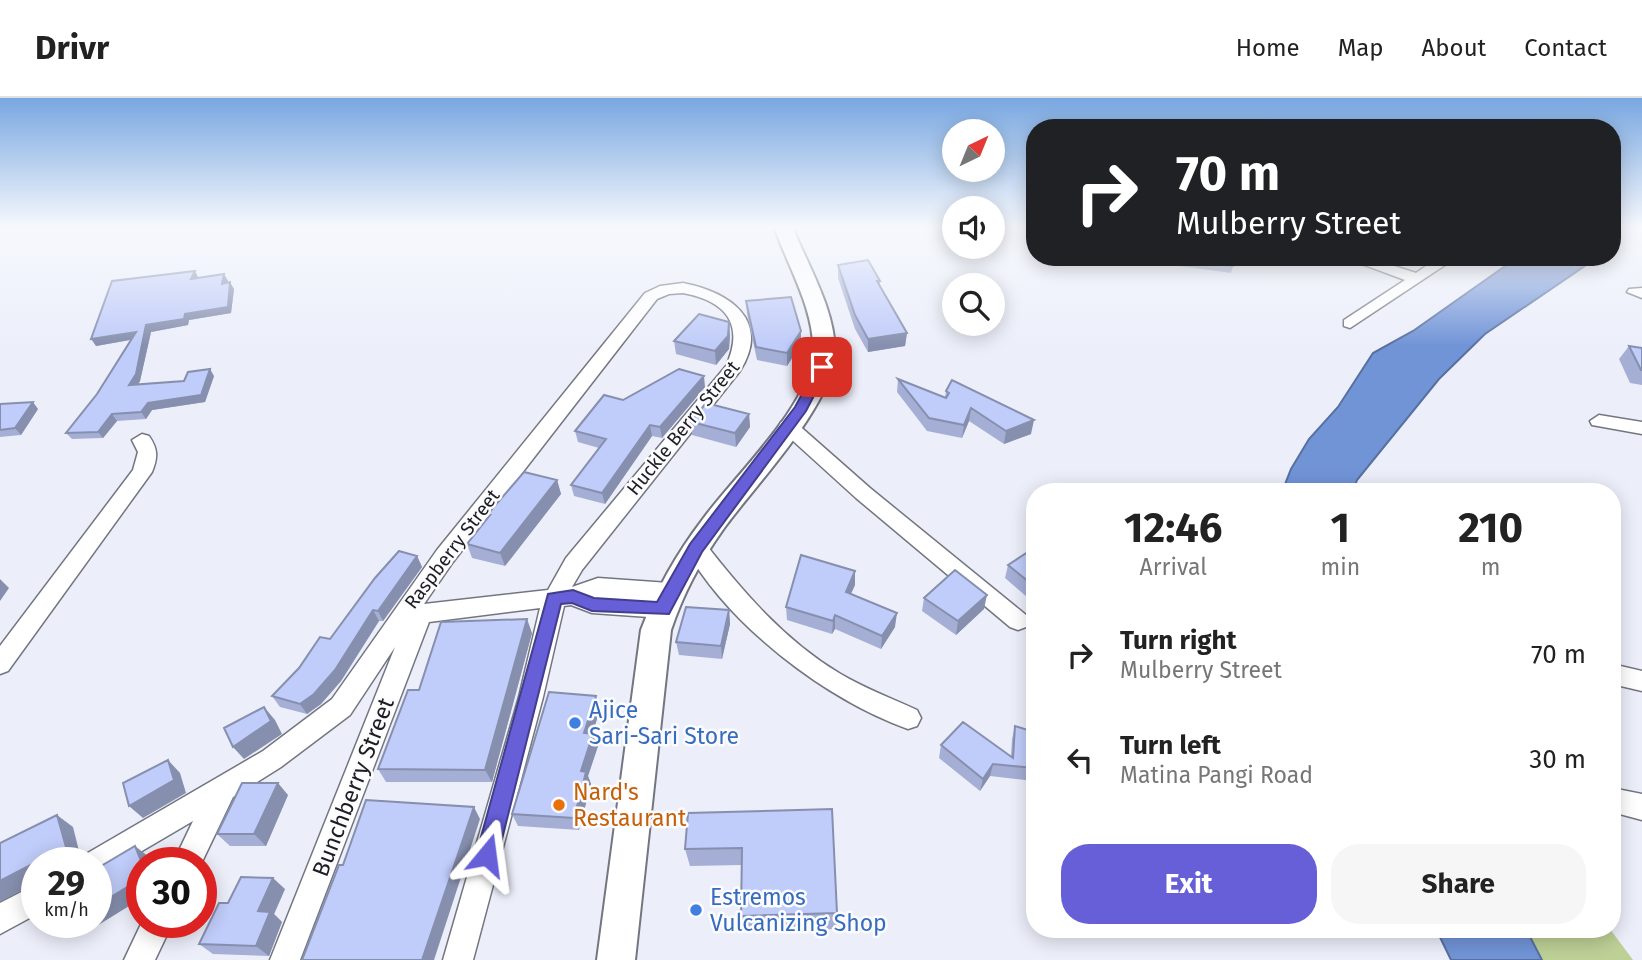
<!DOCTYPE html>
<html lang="en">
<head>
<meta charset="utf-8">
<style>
  :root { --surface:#fff; --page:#f6f6f6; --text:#222; --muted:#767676; --line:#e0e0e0; --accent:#665fd8 }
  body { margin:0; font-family:"Fira Sans",sans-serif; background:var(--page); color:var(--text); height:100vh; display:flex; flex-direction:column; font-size:26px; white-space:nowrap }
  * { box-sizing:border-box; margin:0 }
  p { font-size:23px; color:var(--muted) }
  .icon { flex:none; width:38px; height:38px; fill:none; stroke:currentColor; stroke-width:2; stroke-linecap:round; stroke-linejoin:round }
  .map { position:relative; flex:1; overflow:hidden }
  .side { position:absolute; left:1026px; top:385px; width:595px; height:455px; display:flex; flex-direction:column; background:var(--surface); border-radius:28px; box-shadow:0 4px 18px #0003 }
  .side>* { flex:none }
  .top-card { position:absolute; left:1026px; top:21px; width:595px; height:147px; border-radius:28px; box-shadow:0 4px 18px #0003; background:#202124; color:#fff; overflow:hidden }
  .needle { width:46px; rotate:43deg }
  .buttons { position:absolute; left:942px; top:21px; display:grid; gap:14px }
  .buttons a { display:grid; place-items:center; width:63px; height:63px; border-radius:50%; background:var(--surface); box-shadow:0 4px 18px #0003; font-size:35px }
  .speed { position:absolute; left:21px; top:749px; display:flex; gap:14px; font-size:35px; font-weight:700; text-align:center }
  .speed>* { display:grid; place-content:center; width:91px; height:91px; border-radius:50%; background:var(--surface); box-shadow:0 4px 18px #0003; line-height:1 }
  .speed small { font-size:18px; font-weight:400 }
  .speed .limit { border:10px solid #d22; background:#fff; color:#111 }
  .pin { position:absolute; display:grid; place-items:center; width:60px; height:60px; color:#fff; margin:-30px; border-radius:14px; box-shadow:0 4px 10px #0006 }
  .me { position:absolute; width:77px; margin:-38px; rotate:16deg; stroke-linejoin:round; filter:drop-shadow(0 0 5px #0008) }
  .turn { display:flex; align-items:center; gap:24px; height:147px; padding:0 35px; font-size:32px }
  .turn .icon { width:91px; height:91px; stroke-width:2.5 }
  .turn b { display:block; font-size:49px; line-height:60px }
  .eta { display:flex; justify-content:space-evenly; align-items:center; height:119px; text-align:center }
  .eta b { font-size:42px; font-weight:700; line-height:49px }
  .cta { display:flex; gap:14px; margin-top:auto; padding:14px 35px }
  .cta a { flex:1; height:80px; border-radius:28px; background:var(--accent); color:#fff; font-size:28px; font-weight:700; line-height:80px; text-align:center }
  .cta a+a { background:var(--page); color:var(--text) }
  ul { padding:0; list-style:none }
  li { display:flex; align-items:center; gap:21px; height:105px; padding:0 35px }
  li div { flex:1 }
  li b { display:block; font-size:26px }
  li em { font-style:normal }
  header { display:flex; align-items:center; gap:42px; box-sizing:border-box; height:98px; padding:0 35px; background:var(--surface); border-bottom:2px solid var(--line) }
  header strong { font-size:33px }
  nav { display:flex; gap:38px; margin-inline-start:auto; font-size:24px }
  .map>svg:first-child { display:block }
</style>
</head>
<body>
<header>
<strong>Drivr</strong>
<nav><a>Home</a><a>Map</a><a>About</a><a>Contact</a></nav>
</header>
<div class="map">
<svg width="1642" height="862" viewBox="0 0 1642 862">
  <rect width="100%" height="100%" fill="#eceffa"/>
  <path fill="#bdd096" d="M1526,831H1610L1633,862H1542Z"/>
  <path fill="#7194d7" stroke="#5870a0" stroke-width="2" d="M1518,159H1598L1485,236L1439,281L1357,382L1353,394H1282L1291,371L1309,341L1338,309L1373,255L1413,233Z
    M1436,831H1526L1542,862H1451Z"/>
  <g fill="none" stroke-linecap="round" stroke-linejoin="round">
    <g stroke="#737680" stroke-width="3">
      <path id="minor" d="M1343,159H1366L1416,175L1439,159H1457L1350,230L1344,228V222L1405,182Z
        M683,185C729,194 772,222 740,273L582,472L572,489L598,480L669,485L677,488L680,494L677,500L663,502L671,505L674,511L671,517L663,520L592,515L571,507L564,508L543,599L473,862H443L519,599L540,510L429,524L300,862H270L395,549L350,617L281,669L233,699L201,766L173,765L193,723L96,780V765H82L86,756L263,653L332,601L437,452L645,195L660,188ZM683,195C726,203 745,226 726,268L566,460L548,492L424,506L453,464L657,201L669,196Z
        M1642,190V200L1627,194L1629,191Z
        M1599,317L1642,324V336L1592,327L1590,323Z
        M788,322L795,324L870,390L1026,517L1030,523L1026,529L1018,532L1010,529L856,400L781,332L779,328L781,324Z
        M142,336L149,338C158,351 158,359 152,374L8,573L0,576V548L133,372L138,354L132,342Z
        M696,442L704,444C742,493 785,543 839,575C864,590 891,600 917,612L921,620L917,628L908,631C825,601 729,528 685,450L688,444Z
        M1612,566L1642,573V593L1612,586Z
        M1612,690L1642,696V722L1612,714Z
        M37,786V816L0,836V805Z
        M142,824H173L155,862H124Z"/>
    </g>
    <g stroke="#737680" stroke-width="4">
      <path id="tertiary" d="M774,128H792C807,166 835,211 835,254C834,307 753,389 722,433C700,464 683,496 671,532L635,862H597L641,532C656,492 677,455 703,421C734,378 811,307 813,254C815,212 787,167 774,128Z"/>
    </g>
    <use href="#minor" fill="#fff" fill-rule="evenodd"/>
    <use href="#tertiary" fill="#fff" fill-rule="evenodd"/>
  </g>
  <path fill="#a5afd6" d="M1173,159H1232L1233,168L1231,175L1173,167Z
    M838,167L880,183V188L907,235L905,248L868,254L855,231L838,180Z
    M224,176L228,183L227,185L234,191L231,215L189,222L188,227L151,234L140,283L138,286L184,283L214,278L205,304L152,312L146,321L117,323L103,340L72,341L66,335L97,296L131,242L96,248L198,179V180Z
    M746,203L801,233V246L787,268L757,262L747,216Z
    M730,237L729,251L716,267L676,256L674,243Z
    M1629,248L1642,250V287L1630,285L1619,261Z
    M898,281L945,299L946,293L1031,336L1004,346L969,323L962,340L927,333L897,294Z
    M705,289L662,340L652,338L605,406L574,398L571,387L599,350L578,344L575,333L623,302Z
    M0,306L38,311L21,337L0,339Z
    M749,316L750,329L736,349L692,337L691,324Z
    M557,382L561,396L505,468L472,460L467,446L488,419L487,417Z
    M1034,450V505L1005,480L1008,467Z
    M417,458L422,469L383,523H379L341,583L321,606L307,616L280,609L272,598L330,541Z
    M855,487L851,496L895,529L881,551L835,531L832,536L787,522L786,509Z
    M924,500L984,511L956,537L922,513Z
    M729,512L730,526L722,561L679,557L676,544Z
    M532,535L492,684H386L378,671L419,592Z
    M600,611L592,636L598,648L588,678L591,686L579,732L518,728L512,716Z
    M1015,628L1034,634V683L990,678L980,693L939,660L941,647L1011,658L1012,641Z
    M288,697L266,748H230L217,736Z
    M832,711L837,815V831L743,834L741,818L742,767L690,768L685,751Z
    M285,791L274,816L282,824L269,858L213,856L199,846L228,805Z"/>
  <path fill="#868fae" d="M195,173L198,179L195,187L191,181Z
    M224,176L228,183L225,192L222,186Z
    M230,184L234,191L231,215L189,222L188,227L151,234L140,283L134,294L129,287L146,227L185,216Z
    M729,224L730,237L729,251L716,267L715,253Z
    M801,233V246L787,268V255Z
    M136,234L140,240L96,248L91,241Z
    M907,235L905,248L868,254V241Z
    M210,271L214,278L205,304L152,312L146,321L141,314L148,305Z
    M704,278L705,289L662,340L660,329Z
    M33,304L38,311L21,337L15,330Z
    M971,310L969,323L962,340L964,327Z
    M112,316L117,323L103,340L98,334Z
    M749,316L750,329L736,349L735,335Z
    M1034,322L1031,336L1004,346L1006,333Z
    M650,327L652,338L605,406L602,395Z
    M557,382L561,396L505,468L500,455Z
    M417,458L422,469L383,523L378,513Z
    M855,473V487L845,508L846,494Z
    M0,481L9,490L0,503Z
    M987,497L984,511L956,537L958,523Z
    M373,512L379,523L341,583L321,606L307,616L300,606Z
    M729,512L730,526L722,561L721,548Z
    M897,515L895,529L881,551L882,538Z
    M835,517V531L832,536L833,523Z
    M527,521L532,535L492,684L485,672Z
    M596,598L600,611L589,648L584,635Z
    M264,609L275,622L282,636L244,661L233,649Z
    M593,636L598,648L588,678L591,686L579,732L574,720L581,673Z
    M168,662L180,675L186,695L143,720L129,708Z
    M993,666L990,678L980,693L983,681Z
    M278,685L288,697L266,748L254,736Z
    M474,709L480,721L434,862H422Z
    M57,717L73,729L81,761L80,765H70L64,754Z
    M135,748L149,759L152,765H142Z
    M48,758L58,765H37V784L0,804V783Z
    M142,780V800L87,834L72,824H96V808Z
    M273,780L285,791L274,816L282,824L269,858L256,848L258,813Z"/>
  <path fill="#c0ccf9" stroke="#868fae" stroke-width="2" d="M1175,159H1232L1233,168L1175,161Z
    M868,162L880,183H877L907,235L868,241L855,217L838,167Z
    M195,173L191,181L224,176L222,186L230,184L228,209L185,216L184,221L146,227L136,276L129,287L184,283L188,274L210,271L201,297L148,305L141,314L112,316L98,334L66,335L97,296L136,234L91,241L112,183Z
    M791,199L801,233L787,255L756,249L746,203Z
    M699,216L729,224L728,238L715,253L674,243Z
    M1629,248L1642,250V272H1641Z
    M679,271L704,278L660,329L650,327L602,395L571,387L606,341L575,333L604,297L623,302Z
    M898,281L946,300L949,295L946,293L952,282L1034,322L1006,333L971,310L964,327L929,320Z
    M33,304L15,330L0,332V306Z
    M706,305L749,316L735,335L691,324Z
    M524,374L557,382L500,455L467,446L490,417H487Z
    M1034,450V488L1008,467Z
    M399,453L417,458L378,513L373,512L335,572L314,596L300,606L272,598L299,570L320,539L330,541L375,480Z
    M801,457L855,473L846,494L897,515L882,538L835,517L833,523L786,509Z
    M955,472L987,497L958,523L924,500Z
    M686,509L729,512L721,548L676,544Z
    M527,521L485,672L378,671L408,592H419L441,524Z
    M549,594L596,598L584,635L593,636L581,673L586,674L574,720L512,716Z
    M264,609L271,623L233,649L224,630Z
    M963,624L1013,660L1015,628L1034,634V670L993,666L983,681L941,647Z
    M168,662L174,682L129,708L123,685Z
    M242,685H278L254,736H217Z
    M366,702L474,709L422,862H302L339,767H343Z
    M832,711L837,815L741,818L742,750L685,751L688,715Z
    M57,717L66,749L64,754L67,756L70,765H51L48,758L0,783V745Z
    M135,748L142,765V780L96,808V771Z
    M241,779L273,780L258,813L270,814L256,848L199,846L219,805H228Z"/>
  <linearGradient id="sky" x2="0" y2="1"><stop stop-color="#78a7e1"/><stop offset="0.52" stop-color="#f6f8fd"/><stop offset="1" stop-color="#f6f8fd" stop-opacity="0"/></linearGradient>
  <rect width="1642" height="248" fill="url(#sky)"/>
  <path fill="#665fd8" stroke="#423e8c" stroke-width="2" d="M818,267L829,269L806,313L702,454L669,516L592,513L572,505L561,506L498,757L494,764L487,767L479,764L476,757L548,496L573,492L594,500L657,504L690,446L795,309Z"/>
  <g fill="#3f7fe0" stroke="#fcfcff" stroke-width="2.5">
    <circle cx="575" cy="625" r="7"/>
    <circle cx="696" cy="812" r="7"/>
  </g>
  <circle fill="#e8710a" stroke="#fcfcff" stroke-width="2.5" cx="559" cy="707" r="7"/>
  <g text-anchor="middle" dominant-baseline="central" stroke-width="5" stroke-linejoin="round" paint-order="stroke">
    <g font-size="19" fill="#1c1d21" stroke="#fcfcff">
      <text transform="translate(683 330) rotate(-51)">Huckle Berry Street</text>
      <text transform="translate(452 451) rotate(-53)">Raspberry Street</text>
    </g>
    <g font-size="23" fill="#366cbe" stroke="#fcfcff" text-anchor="start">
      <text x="589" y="612">Ajice<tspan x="589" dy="26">Sari-Sari Store</tspan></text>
      <text x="710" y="799">Estremos<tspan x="710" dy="26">Vulcanizing Shop</tspan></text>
    </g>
    <g font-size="23" fill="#1c1d21" stroke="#fcfcff">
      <text transform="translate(353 689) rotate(-69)">Bunchberry Street</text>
    </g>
    <g font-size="23" fill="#c56008" stroke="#fcfcff" text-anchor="start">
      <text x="573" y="694">Nard's<tspan x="573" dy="26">Restaurant</tspan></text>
    </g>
  </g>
</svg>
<div class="buttons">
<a><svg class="needle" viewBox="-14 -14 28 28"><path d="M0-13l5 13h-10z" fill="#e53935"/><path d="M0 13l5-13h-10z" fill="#767676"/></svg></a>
<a><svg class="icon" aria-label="sound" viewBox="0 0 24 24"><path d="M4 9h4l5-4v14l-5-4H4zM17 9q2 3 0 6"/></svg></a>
<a><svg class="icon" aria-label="search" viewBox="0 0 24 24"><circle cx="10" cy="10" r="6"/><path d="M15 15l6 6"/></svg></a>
</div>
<div class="speed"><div>29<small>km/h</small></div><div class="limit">30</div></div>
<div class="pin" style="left:822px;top:269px;background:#d93025"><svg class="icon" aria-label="arrive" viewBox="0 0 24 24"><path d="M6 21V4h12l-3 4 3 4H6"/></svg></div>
<svg class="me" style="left:487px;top:757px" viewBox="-20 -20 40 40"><path d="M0-17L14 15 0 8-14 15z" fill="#665fd8" stroke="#fff" stroke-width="4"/></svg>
<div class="top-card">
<div class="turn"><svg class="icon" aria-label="right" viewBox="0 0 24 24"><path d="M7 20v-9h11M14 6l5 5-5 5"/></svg><div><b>70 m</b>Mulberry Street</div></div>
</div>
<section class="side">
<div class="eta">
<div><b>12:46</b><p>Arrival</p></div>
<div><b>1</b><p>min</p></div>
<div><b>210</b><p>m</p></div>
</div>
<ul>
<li><svg class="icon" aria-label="right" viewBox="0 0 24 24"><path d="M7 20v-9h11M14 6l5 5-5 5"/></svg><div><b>Turn right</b><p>Mulberry Street</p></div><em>70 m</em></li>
<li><svg class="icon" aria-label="left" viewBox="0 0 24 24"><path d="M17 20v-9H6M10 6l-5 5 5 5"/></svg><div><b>Turn left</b><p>Matina Pangi Road</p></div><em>30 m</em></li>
</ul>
<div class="cta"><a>Exit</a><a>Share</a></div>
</section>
</div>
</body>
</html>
